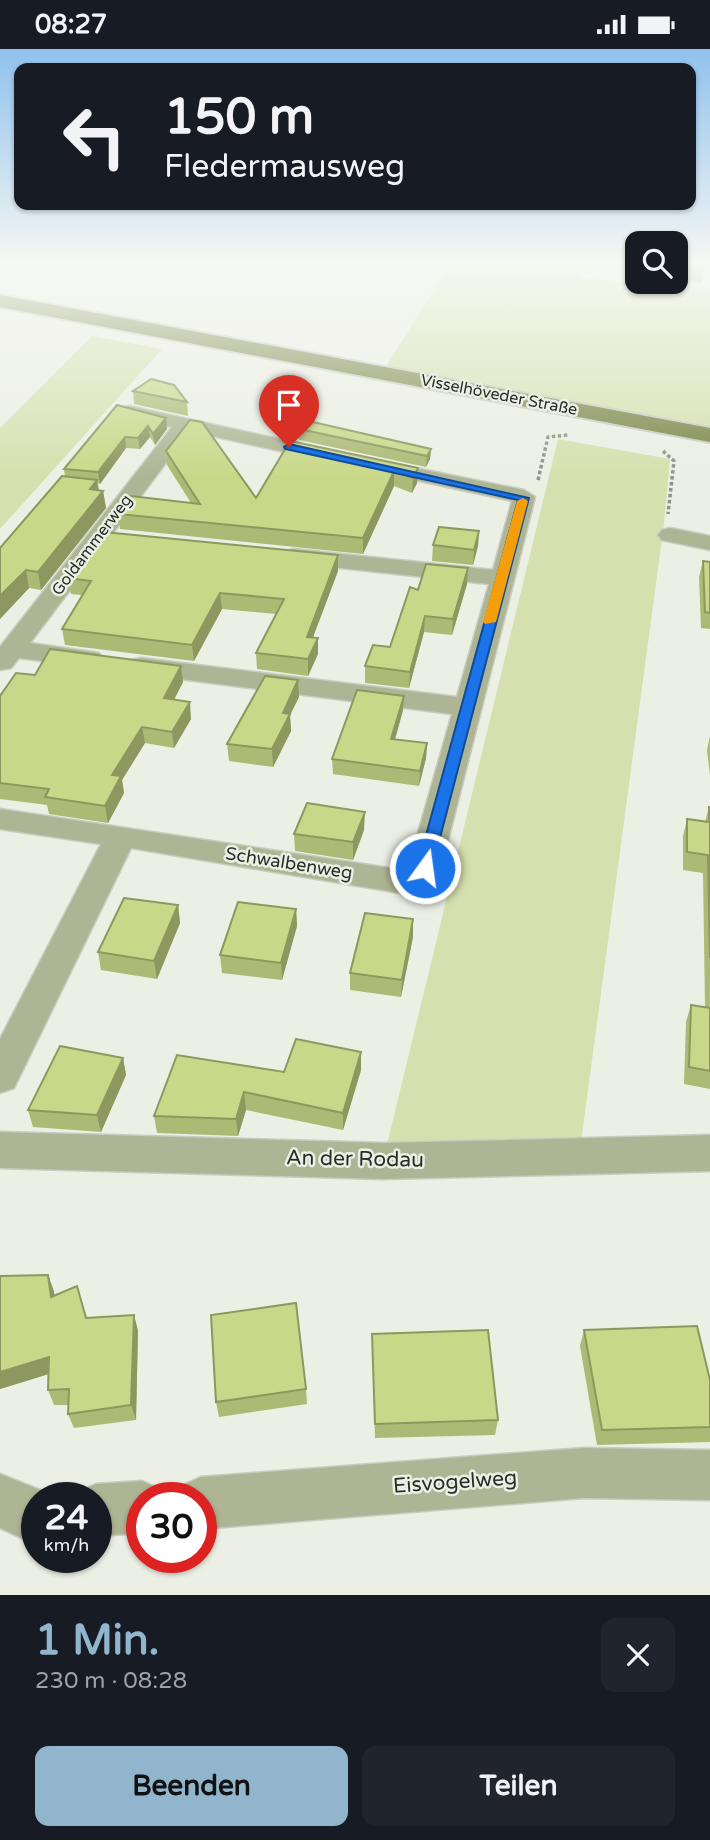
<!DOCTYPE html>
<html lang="de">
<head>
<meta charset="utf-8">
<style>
  :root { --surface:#171b24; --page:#20242c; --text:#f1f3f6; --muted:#9ea1a6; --accent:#90b5cd }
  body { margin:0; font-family:"Varela Round",sans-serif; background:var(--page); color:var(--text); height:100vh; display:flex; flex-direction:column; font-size:26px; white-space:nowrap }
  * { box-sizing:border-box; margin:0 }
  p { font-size:23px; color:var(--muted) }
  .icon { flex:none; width:38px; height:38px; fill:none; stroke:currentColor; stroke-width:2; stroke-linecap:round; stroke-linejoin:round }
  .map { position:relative; height:1546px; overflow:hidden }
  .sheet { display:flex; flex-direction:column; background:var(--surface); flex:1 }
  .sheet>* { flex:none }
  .top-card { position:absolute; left:14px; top:14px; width:682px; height:147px; border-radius:14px; box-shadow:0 2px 5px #0004; background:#171b24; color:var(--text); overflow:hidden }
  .fabs { position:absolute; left:625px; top:182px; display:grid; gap:14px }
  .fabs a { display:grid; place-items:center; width:63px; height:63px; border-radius:14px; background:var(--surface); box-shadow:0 2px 5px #0004; font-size:35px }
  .speed { position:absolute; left:21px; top:1433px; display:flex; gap:14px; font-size:35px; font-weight:700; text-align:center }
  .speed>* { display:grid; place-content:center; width:91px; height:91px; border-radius:50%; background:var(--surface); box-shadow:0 2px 5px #0004; line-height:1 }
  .speed small { font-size:18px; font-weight:400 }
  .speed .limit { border:10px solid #d22; background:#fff; color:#111 }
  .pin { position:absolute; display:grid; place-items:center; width:60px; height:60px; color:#fff; margin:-72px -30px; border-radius:50% 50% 50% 0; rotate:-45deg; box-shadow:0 0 7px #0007 }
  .pin .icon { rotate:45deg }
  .me { position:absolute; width:77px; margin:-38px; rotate:14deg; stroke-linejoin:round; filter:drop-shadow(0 0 5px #0008) }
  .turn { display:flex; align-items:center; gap:24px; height:147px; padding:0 35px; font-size:32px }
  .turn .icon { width:91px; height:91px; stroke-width:2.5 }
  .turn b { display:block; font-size:49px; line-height:60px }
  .round { display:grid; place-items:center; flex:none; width:74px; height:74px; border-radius:14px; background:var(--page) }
  .summary { display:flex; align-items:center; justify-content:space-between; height:119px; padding:0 35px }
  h1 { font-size:42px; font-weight:800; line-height:52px; color:var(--accent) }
  .primary-button { display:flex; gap:14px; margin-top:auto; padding:14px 35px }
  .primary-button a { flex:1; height:80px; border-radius:14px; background:var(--accent); color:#111; font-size:28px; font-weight:800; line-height:80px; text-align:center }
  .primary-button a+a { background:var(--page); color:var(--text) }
  .status { display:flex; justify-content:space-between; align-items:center; height:49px; padding:0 35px; background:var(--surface); direction:ltr }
  .status svg { height:19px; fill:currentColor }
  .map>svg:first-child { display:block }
</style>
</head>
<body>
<div class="status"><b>08:27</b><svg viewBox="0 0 49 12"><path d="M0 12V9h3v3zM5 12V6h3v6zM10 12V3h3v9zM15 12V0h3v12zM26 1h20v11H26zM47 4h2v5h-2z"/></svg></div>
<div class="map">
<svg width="710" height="1546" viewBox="0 0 710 1546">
  <rect width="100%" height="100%" fill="#ecefe4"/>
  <path fill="#d6e0ae" d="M452,212H585L579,228L710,243V386L382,324Z
    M92,287L162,300L0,480V379Z
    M558,390L670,410L664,475L579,1108L383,1112Z"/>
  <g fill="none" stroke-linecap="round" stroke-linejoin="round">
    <g stroke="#c9ccc2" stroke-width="3">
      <path id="minor" d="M129,357L329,401L339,407L329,413L190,382L30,594L99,604L103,610L99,616L90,618L19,609L11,619L0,621V598L172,378L122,367L119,363L122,359Z
        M376,411L524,441L535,448L441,819L437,827L400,844L131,799L14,1039L0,1044V990L101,795L0,780V760L396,820L410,812L452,665L141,625L131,623L128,617L131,611L141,609L457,648L489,535L294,514L286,512L282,507L286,502L294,500L493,521L512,452L369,421L365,417L369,413Z
        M670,479L710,487V501L662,491L658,486L662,481Z
        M0,1083L383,1094L710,1086V1122L383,1130L0,1119Z
        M584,1399L710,1401V1451L584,1449L201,1480V1449H177L183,1436L201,1428Z
        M0,1425L55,1447L37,1449V1491H26L0,1479Z
        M142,1432L160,1440L164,1449H142V1484L96,1487V1449H75L78,1443L96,1435Z"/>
    </g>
    <g stroke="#c9ccc2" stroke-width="4">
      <path id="primary" d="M0,246L710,379V393L0,258Z"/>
    </g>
    <path stroke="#90928a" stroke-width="3.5" stroke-dasharray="3.5 2.5" stroke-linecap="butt" d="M663,402L674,412L668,465
      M538,431L548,388L568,386"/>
    <use href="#minor" fill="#aeb594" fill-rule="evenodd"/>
    <use href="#primary" fill="#7a8545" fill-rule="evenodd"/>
  </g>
  <path fill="#adba75" d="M637,212V229L634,228L636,216Z
    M676,212H704L701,234L676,232Z
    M133,342L187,353L188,367L134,355Z
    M117,356L167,380L155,396L150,388L140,400L126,399L100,435L98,434L99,441L103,442L106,459L41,541L29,539L0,570L65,428L64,420Z
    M299,380L431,400L430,410L426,418L299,391Z
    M290,392L418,419L417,434L412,444L394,437L363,505L120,480L118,465L191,454L167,416L166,402L256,449Z
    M479,482L478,497L473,516L432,512L433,496Z
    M338,506V522L313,588L318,589V605L308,627L257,620L256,604L276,565L222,560L194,612L65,596L62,580L82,546L71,545L68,529Z
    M703,512L710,513V580L701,579L699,528Z
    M468,519L467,535L452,586L424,583L409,639L365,634V617L390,598L418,541Z
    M35,626L183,633L174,651L191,670L174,699L145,694L122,731L124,744L108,774L49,765L47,756L0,750V647Z
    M298,631L299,648L290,666L291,682L273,718L229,712L227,695Z
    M403,661L395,690L427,694L426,709L419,737L333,725L332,710Z
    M710,687V726L707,701Z
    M709,758H710V1040L684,1035L686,973L691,956L705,958L703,824L683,821V787L687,770L705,773Z
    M364,781L353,811L295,802L294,785Z
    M178,856L180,874L157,930L101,921L98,903Z
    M296,860L297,877L282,931L222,924L220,906Z
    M413,888L401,948L350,941V924Z
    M123,1009L126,1026L101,1083L33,1078L28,1061Z
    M361,1021L343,1081L246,1061L238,1087L157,1084L154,1067L284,1023Z
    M48,1226L54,1246L82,1253L87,1269L134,1266L138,1282L136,1371L74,1379L68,1365V1356H54L48,1341L49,1325L0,1340Z
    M584,1281L710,1331V1393L597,1396L580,1297Z
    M372,1285L498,1371L495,1386L375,1389Z
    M306,1340L307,1355L219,1368L216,1353Z"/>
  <path fill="#8d975f" d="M166,369L167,380L155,396L153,385Z
    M148,377L150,388L140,400L138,389Z
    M125,388L126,399L100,435L98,423Z
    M431,400L430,410L426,418L427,407Z
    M418,419L417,434L412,444L413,429Z
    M394,422V437L363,505V489Z
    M97,431L99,446L103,442L106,459L41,541L38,523L90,440Z
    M479,482L478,497L473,516L474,501Z
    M338,506V522L307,604V588Z
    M468,519L467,535L452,586L453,570Z
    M26,521L29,539L0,570V547Z
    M220,544L222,560L194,612L192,596Z
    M425,567L424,583L409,639L410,623Z
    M318,589V605L308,627V610Z
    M181,617L183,633L166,666L164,649Z
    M298,631L299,648L290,666L291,682L273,718L272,700L283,664Z
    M404,647L403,661L391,705V690Z
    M190,653L191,670L174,699L172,683Z
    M142,678L145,694L122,731L124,744L108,774L105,757L112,726Z
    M427,694L426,709L419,737L420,722Z
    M365,763L364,781L353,811V793Z
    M178,856L180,874L157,930L154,912Z
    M296,860L297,877L282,931L281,914Z
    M413,870V888L401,948L402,931Z
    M361,1003V1021L343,1081V1064Z
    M123,1009L126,1026L101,1083L97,1066Z
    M244,1043L246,1061L238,1087L236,1070Z
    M48,1226L54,1242L56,1264L51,1248Z
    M134,1266L138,1282L136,1371L131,1356Z
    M49,1308L55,1323L0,1340V1323Z"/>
  <path fill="#c9d888" stroke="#8d975f" stroke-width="2" d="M676,212H704L703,222L676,220Z
    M151,330L174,336L187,353L133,342Z
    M117,356L166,369L153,385L148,377L138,389L125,388L98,423L64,420Z
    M190,371L202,373L256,449L290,392L418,419L413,429L394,422L363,489L118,465L131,447L200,455L166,402Z
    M304,371L431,400L427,407L299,380Z
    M62,427L97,431L90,440L103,442L38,523L26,521L0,547V499Z
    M439,478L479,482L474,501L433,496Z
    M104,483L338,506L307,588L318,589L308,610L256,604L284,550L220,544L192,596L62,580L91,532L68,529Z
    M703,512L710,513V564L705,563Z
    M426,515L468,519L453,570L425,567L410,623L365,617L373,596L390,598L410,538L418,541Z
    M50,600L181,617L164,649L190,653L172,683L142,678L112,726L121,727L105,757L45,748L49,740L0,734V647L16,624L35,626Z
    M265,627L298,631L283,664L290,665L272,700L227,695Z
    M357,641L404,647L391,690L427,694L420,722L332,710Z
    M307,754L365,763L353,793L294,785Z
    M709,758H710V909L708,806L687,803V770L709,773Z
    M124,849L178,856L154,912L98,903Z
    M238,853L296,860L281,914L220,906Z
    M365,864L413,870L402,931L350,924Z
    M691,956L710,959V1022L689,1018Z
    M296,990L361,1003L343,1064L244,1043L236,1070L154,1067L177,1006L284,1023Z
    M60,997L123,1009L97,1066L28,1061Z
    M48,1226L51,1248L77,1237L86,1269L134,1266L131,1356L68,1365L69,1340L48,1341L49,1308L0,1323V1227Z
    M296,1254L306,1340L216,1353L211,1266Z
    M697,1277L710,1331V1378L602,1381L584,1281Z
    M488,1281L498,1371L375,1375L372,1285Z"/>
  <linearGradient id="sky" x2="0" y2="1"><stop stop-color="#90c1ed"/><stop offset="0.5" stop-color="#f6f8f3"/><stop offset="1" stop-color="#f6f8f3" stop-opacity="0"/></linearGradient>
  <rect width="710" height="428" fill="url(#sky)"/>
  <path fill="#1a73e8" stroke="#114b97" stroke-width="2" d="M289,395L529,449L431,823L425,825L417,819L518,451L285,400L284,398Z"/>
  <path fill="#f59e0b" d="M523,449L528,452L496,573L485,575L483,573L517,452Z"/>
  <g text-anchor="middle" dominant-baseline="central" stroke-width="5" stroke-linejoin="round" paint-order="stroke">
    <g font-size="16" fill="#2c2d29" stroke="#ecefe4">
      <text transform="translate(499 346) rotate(11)">Visselhöveder Straße</text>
      <text transform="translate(92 496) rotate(-53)">Goldammerweg</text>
    </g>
    <g font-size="18" fill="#2c2d29" stroke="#ecefe4">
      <text transform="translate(289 814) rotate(9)">Schwalbenweg</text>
    </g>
    <g font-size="21" fill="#2c2d29" stroke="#ecefe4">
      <text transform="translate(355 1110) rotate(1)">An der Rodau</text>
      <text transform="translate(455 1433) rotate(-4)">Eisvogelweg</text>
    </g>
  </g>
</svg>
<div class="fabs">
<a><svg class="icon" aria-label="search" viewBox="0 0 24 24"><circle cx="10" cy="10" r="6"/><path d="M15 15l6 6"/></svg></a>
</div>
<div class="speed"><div>24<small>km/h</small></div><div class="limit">30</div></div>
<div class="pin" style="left:289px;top:398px;background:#d93025"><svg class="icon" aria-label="arrive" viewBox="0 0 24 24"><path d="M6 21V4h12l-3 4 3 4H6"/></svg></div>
<svg class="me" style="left:425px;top:819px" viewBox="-20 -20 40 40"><circle r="17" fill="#1a73e8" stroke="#fff" stroke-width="3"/><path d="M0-11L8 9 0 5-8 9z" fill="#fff"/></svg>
<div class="top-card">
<div class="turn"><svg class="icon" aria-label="left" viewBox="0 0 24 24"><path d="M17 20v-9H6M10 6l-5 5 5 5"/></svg><div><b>150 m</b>Fledermausweg</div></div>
</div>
</div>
<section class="sheet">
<div class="summary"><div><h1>1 Min.</h1><p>230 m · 08:28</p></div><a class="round"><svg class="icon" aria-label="close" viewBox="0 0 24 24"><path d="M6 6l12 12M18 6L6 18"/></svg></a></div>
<div class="primary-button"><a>Beenden</a><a>Teilen</a></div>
</section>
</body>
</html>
